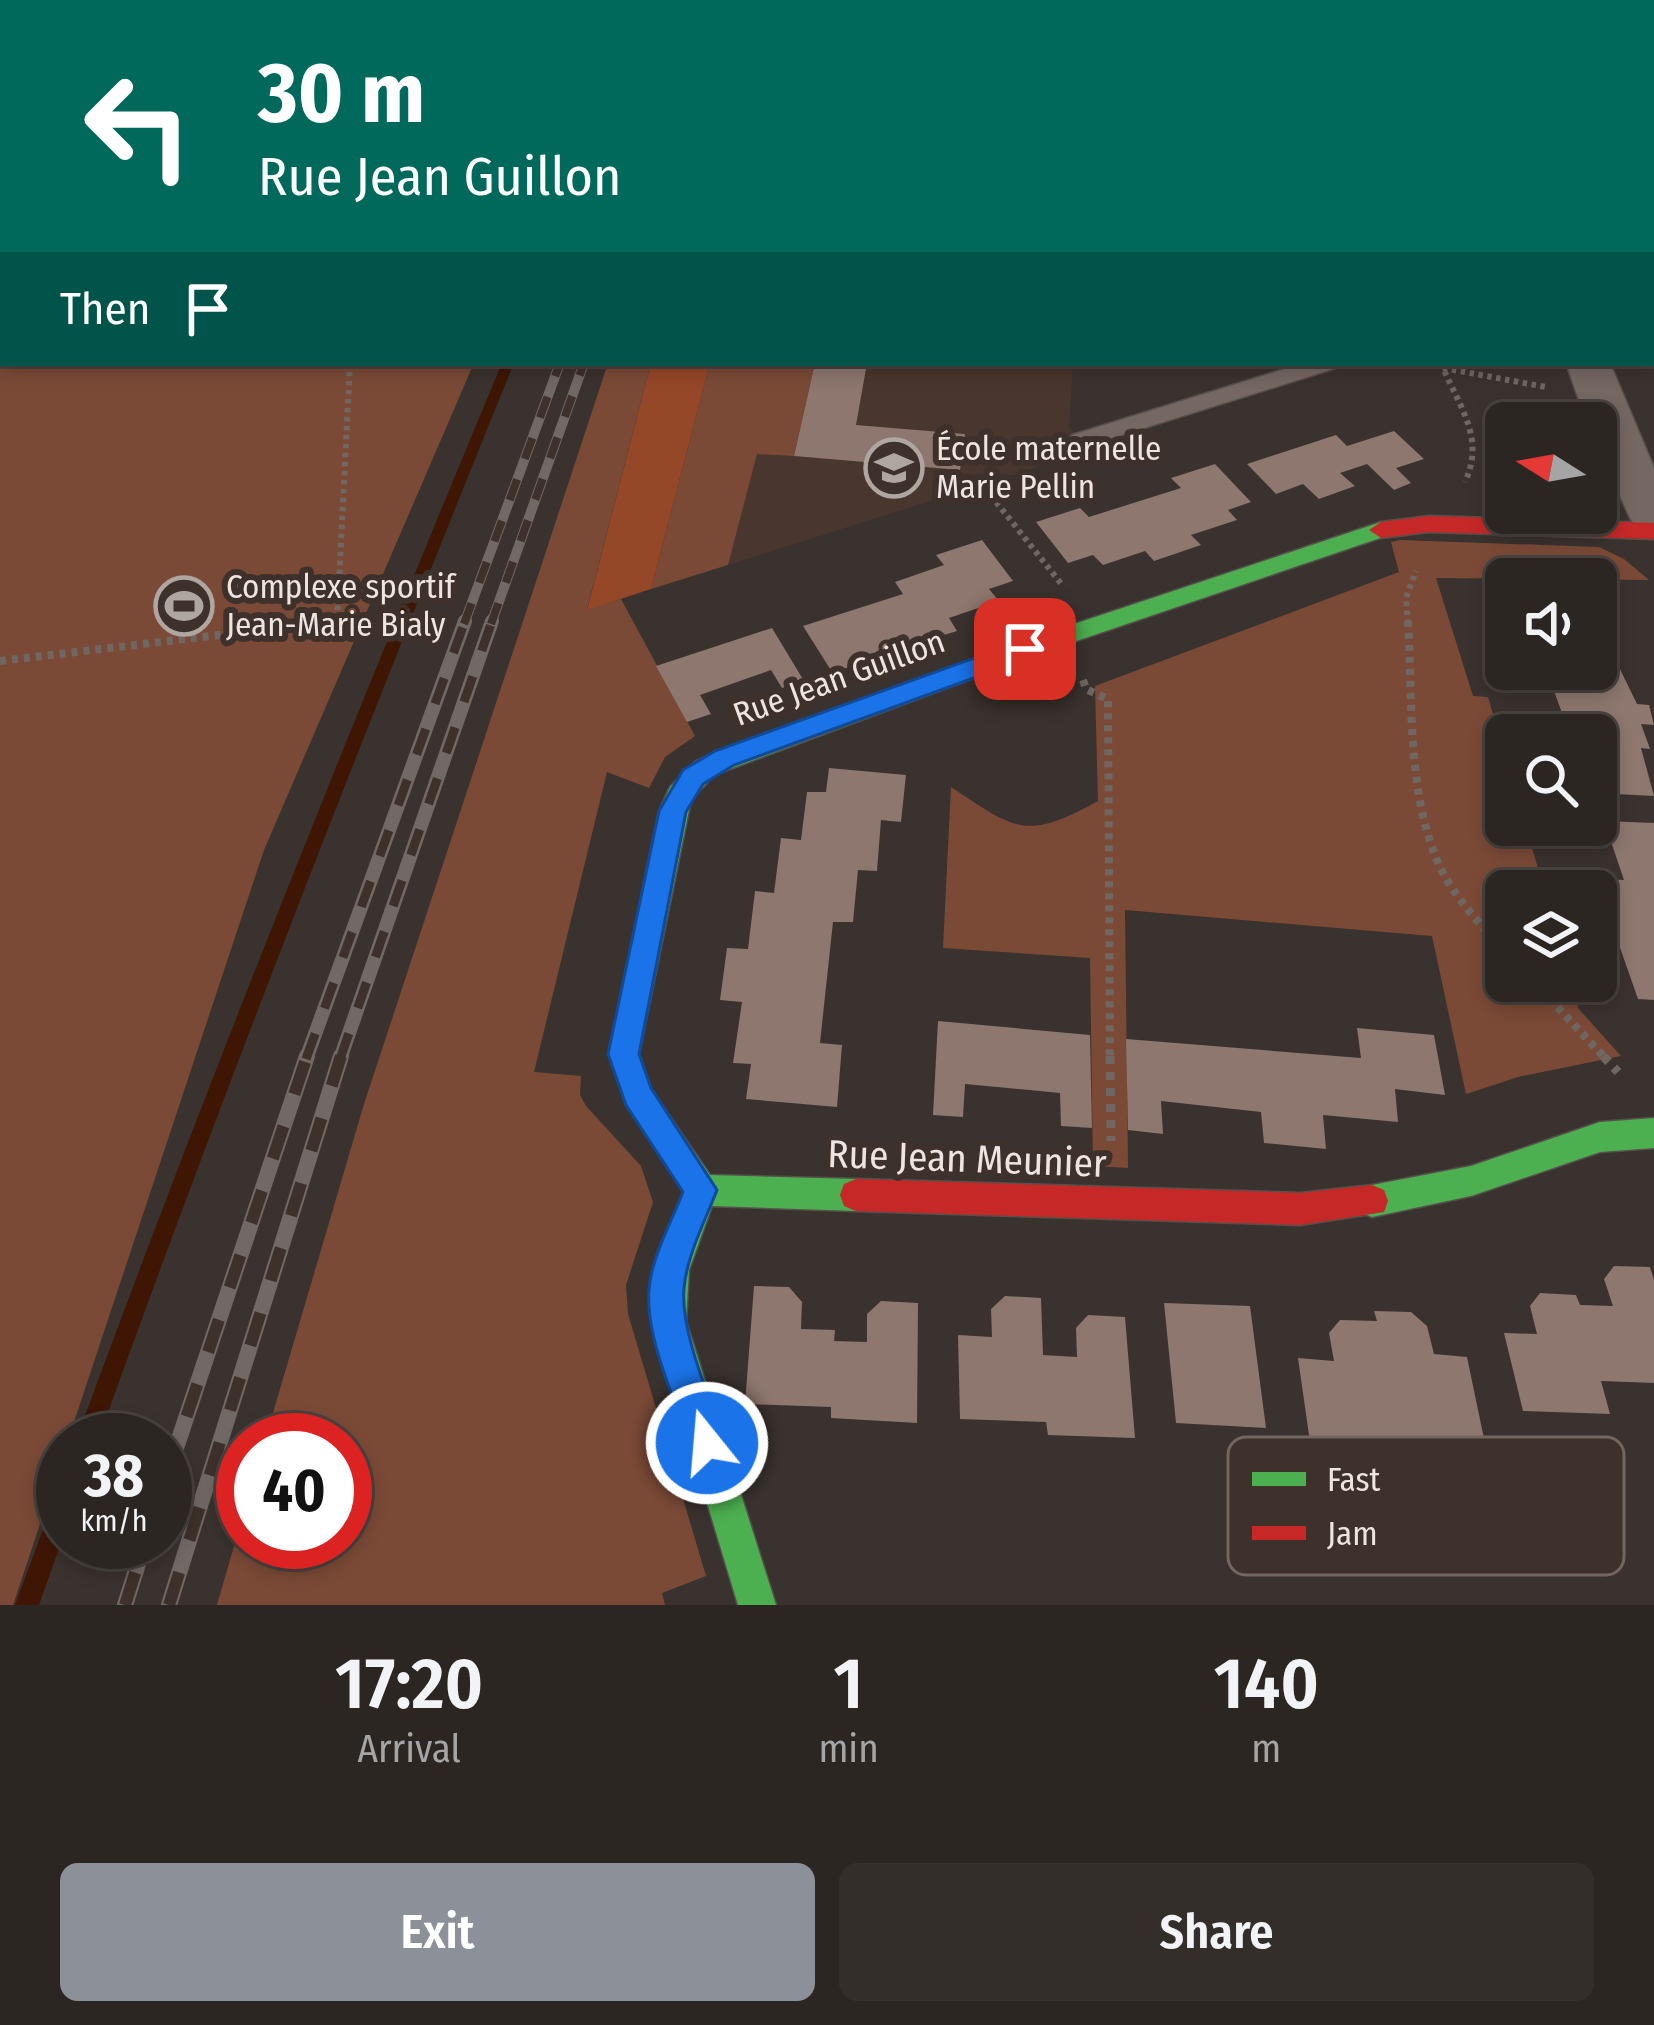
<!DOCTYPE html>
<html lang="en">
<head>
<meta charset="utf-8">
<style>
  :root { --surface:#2c2622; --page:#342e2a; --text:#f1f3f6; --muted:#a6a5a5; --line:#484340; --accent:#8c9099 }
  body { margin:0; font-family:"Fira Sans Condensed",sans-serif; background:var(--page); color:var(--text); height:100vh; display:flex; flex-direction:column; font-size:45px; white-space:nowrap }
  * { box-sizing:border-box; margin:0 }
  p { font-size:39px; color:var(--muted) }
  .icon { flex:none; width:66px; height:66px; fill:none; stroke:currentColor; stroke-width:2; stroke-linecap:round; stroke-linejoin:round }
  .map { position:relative; height:1605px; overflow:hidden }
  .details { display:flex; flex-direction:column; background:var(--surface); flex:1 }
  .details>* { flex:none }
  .banner { position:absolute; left:0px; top:0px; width:1656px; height:366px; box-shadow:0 6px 18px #0003,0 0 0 3px var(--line); background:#00695c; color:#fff; overflow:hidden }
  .needle { width:78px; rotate:281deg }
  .buttons { position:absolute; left:1485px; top:402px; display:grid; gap:24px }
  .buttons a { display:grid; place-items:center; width:132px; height:132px; border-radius:18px; background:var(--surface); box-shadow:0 6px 18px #0003,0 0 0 3px var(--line); font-size:60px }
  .speed { position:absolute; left:36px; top:1413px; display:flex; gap:24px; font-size:60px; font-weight:700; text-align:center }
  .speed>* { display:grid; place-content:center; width:156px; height:156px; border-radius:50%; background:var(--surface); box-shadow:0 6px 18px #0003,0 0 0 3px var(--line); line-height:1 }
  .speed small { font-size:30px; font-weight:400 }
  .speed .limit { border:18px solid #d22; background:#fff; color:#111 }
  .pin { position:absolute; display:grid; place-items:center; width:102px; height:102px; color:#fff; margin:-51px; border-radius:24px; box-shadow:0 6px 18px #0006 }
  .me { position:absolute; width:132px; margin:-66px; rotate:343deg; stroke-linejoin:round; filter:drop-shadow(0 0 9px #0008) }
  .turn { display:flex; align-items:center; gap:42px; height:252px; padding:0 60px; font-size:54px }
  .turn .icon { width:156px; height:156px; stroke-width:2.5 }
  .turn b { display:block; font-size:84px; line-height:102px }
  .then { display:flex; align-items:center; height:114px; padding:0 60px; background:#0003; gap:24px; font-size:45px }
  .eta { display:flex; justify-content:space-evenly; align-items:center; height:204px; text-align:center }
  .eta b { font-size:72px; font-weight:600; line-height:84px }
  .cta { display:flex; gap:24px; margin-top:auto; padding:24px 60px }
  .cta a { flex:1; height:138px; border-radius:18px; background:var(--accent); color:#fff; font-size:48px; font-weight:600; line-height:138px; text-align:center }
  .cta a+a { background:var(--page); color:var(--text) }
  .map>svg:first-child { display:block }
</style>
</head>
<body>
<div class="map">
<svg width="1654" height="1605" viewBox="0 0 1654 1605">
  <rect width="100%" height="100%" fill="#3a322e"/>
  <path fill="#49362f" d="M810,0H1654V272L1653,3Z
    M815,363H1073L1069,427L1091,450L728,565L757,453L794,455Z"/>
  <path fill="#7b4a37" d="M0,0L543,3H3V363H474L264,850L68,1440H63V1455L13,1605H0Z
    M608,363H651L587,609L621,599L695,736L665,757L649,788L607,772L534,1072L581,1076L580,1095L586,1106L641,1166L653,1202L626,1285L628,1314L706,1576L662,1593L665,1605H217L243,1515V1542H345V1440H265L364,1104Z
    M710,363H815L794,456L757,454L728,565L651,589Z
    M1400,540L1599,547L1624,559L1649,580L1436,578L1473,696L1488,697L1506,758V825H1525L1545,891H1506V981H1571L1578,1008L1621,1056L1518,1077L1466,1094L1432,936L1125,910L1128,1168L1093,1166L1090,958L943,948L951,787C1016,830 1026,841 1098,801L1095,686L1399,572L1391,542Z"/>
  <path fill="#954828" d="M651,363H710L651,589L587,610Z"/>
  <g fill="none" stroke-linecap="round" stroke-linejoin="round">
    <path fill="#3f1604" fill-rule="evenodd" d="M677,0H687L686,3H676Z
      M502,363H514C369,720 228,1078 98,1440H76C209,1078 353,720 502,363Z
      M63,1494V1537L39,1605H15L55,1497Z"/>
  </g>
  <path fill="#8d776e" d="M815,363H867L856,425L965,434L960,470L794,456Z
    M1394,431L1424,459L1396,468L1411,483L1394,490L1367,464L1340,473L1355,486L1319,499L1303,484L1276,494L1247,464L1336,435L1347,446Z
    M1215,464L1251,502L1228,510L1237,520L1191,535L1201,545L1154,561L1145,551L1103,565L1093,555L1068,563L1036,522L1080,508L1089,517L1181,488L1171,478Z
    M982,540L1013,581L989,589L999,601L949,618L957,631L908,646L914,657L866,673L860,664L832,672L803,626L903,594L895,582L944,565L936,555Z
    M772,628L804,681L782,688L771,670L700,695L711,714L687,722L656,666Z
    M1596,647L1602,661H1616L1637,704L1649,705L1654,725L1641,724L1650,749L1641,748L1654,796L1596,793V735H1570L1546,669H1596Z
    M829,768L906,775L901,822L881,820L877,871L858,870L853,922H833L820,1043L842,1045L837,1107L746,1099L751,1064L733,1063L742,1002L720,1000L727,948L748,949L755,891L774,893L781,838L801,840L807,792H826Z
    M1604,821L1654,823V1000L1638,999L1596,879L1624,880Z
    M938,1021L1090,1035L1092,1128L1061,1126L1060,1093L965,1084L963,1117L933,1115Z
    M1357,1028L1434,1035L1445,1095L1395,1089L1398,1122L1323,1115L1326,1149L1264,1143L1261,1112L1161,1101L1163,1134L1128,1130L1126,1039L1361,1058Z
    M1614,1266L1650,1267L1654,1280V1383L1601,1381L1610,1414L1523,1411L1504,1333L1537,1334L1530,1306L1540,1293L1576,1295L1580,1305L1613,1306L1604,1279Z
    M754,1286L789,1287L802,1302L801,1329L835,1330L834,1341L867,1342V1314L881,1301L918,1303L917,1423L831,1418V1407L745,1404Z
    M1005,1296L1041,1298L1043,1355L1077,1357L1076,1328L1088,1315L1125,1317L1135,1438L1048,1435L1046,1422L960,1419L958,1335L992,1337L991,1309Z
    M1164,1303L1250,1306L1266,1428L1176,1423Z
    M1374,1311L1411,1312L1427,1326L1434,1354L1467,1357L1487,1453L1400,1448L1401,1460L1312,1456L1298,1358L1334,1361L1329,1333L1340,1320L1377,1321Z"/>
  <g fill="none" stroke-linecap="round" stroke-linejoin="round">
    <g stroke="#564f4b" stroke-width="3">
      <path id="lane" d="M841,0H859L839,3Z
        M1653,244H1654V256H1653Z
        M1304,363H1339L1336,368L1090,445L1081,448L1069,440L1072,435Z"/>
    </g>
    <g stroke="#564f4b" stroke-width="3">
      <path id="street" d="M562,0H598L600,3H564Z
        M1566,363H1610L1654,468V534L1637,529L1630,518L1596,443V423H1587Z"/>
    </g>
    <g stroke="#564f4b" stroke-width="3">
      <path id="fast" d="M1653,318H1654V330H1653Z
        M1381,522L1393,530L1389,535L1035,655L714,775L691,800L639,1054L651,1089L710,1175L856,1179L868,1184L872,1195L868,1206L856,1211L712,1206L689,1270L686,1321L776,1605H738L652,1321L655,1270L684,1192L626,1105L609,1054L659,811L670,787L696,761L1017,643Z
        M1654,1118V1148L1600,1152L1471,1196L1372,1217L1360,1212L1356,1201L1360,1190L1372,1185L1471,1166L1600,1122Z"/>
    </g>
    <g stroke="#564f4b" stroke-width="3">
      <path id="jam" d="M0,185H3V195H0Z
        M1429,516L1654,523V539L1429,532L1381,538L1369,530L1381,522Z
        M856,1179L1300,1193L1372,1185L1384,1190L1388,1201L1384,1212L1300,1225L856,1211L844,1206L840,1195L844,1184Z"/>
    </g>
    <path stroke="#706763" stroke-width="6" stroke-dasharray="4.5 4.5" stroke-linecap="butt" d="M1441,363C1458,405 1486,437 1465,482
      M1443,368L1546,387
      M985,488L1063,586
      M322,624L337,622L350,363
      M1408,624L1406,598L1416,571"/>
    <path stroke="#706763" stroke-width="8" stroke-dasharray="6 6" stroke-linecap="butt" d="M1408,621C1413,700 1406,798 1442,871C1458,902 1483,927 1506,952
      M0,661L337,621
      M1083,680L1086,689L1108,699L1110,1059
      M1533,981L1606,1059"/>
    <path stroke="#706763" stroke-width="9" stroke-dasharray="8 8" stroke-linecap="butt" d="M1110,1056L1111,1141
      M1603,1056L1618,1072"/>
    <use href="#lane" fill="#756863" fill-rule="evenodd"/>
    <use href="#street" fill="#756863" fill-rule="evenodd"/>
    <use href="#fast" fill="#4caf50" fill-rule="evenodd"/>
    <use href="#jam" fill="#c62828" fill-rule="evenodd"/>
    <g stroke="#716965" stroke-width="10">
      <path id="rail-far2" d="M464,624L560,363
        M491,624L584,363"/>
    </g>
    <g stroke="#716965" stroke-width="14">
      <path id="rail-far1" d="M306,1059L465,621
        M340,1059L492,621"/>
    </g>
    <g stroke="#716965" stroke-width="16">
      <path id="rail" d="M165,1481L307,1056
        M125,1605L145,1542
        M169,1605L341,1056"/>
    </g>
    <use href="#rail-far2" stroke="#3e302a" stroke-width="8" stroke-dasharray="22" stroke-linecap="butt"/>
    <use href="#rail-far1" stroke="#3e302a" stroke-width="9" stroke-dasharray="27" stroke-linecap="butt"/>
    <use href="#rail" stroke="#3e302a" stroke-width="12" stroke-dasharray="34" stroke-linecap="butt"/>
  </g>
  <path fill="#1a73e8" stroke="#114b97" stroke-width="3" d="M1025,640L1038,649L1034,656L734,765L703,784L686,812L639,1054L651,1088L717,1190C705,1221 687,1255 684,1288C680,1333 711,1400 725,1443L720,1456L707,1461L694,1456L688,1443C675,1397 645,1338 649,1289C652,1256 671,1223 683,1192L626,1105L608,1054L659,811L683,770L715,751Z"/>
  <defs>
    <g id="school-ring" transform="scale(3)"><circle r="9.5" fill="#3e302a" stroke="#afa6a2" stroke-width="1.5"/><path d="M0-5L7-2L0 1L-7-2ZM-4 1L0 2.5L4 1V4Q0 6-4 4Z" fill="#afa6a2"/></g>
    <g id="stadium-ring" transform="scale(3)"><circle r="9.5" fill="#3e302a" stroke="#afa6a2" stroke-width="1.5"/><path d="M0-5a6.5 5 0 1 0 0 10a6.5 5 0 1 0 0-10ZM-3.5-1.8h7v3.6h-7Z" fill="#afa6a2"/></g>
  </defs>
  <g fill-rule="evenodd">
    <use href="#school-ring" x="894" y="468"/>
    <use href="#stadium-ring" x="184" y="606"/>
  </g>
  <g text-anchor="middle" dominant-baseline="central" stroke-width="12" stroke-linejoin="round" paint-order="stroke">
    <g font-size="33" fill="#eee4e1" stroke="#3e302a" text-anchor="start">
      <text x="936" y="449">École maternelle<tspan x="936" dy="38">Marie Pellin</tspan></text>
      <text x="226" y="587">Complexe sportif<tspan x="226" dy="38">Jean-Marie Bialy</tspan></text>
    </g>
    <g font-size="33" fill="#eee4e1" stroke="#3e302a">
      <text transform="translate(839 678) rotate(-20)">Rue Jean Guillon</text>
    </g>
    <g font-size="39" fill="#eee4e1" stroke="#3e302a">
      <text transform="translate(967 1159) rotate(2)">Rue Jean Meunier</text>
    </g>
  </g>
  <rect x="1228" y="1437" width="396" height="138" rx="18" fill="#3e302a" stroke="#736661" stroke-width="3"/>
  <rect x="1252" y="1472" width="54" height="14" fill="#4caf50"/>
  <rect x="1252" y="1526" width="54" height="14" fill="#c62828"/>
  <g font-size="33" fill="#eee4e1">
    <text x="1327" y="1491">Fast</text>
    <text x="1327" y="1545">Jam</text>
  </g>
</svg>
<div class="buttons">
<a><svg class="needle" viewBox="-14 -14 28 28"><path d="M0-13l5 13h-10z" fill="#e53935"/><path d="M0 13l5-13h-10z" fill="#a6a5a5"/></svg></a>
<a><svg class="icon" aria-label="sound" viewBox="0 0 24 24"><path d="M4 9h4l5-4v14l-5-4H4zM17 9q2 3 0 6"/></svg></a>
<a><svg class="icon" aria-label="search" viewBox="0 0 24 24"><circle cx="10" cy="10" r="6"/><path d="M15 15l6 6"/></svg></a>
<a><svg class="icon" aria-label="layers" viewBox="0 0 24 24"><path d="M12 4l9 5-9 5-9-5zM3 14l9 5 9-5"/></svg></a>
</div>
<div class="speed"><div>38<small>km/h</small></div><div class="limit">40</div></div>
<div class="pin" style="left:1025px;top:649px;background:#d93025"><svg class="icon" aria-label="arrive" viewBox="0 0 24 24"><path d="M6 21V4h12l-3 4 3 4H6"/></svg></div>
<svg class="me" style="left:707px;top:1443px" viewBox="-20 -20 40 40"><circle r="17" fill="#1a73e8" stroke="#fff" stroke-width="3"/><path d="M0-11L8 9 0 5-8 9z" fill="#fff"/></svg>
<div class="banner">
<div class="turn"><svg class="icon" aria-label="left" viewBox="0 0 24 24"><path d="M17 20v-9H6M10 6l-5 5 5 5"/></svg><div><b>30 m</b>Rue Jean Guillon</div></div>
<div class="then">Then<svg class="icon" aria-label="arrive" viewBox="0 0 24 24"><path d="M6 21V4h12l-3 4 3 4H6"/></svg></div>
</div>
</div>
<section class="details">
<div class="eta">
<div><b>17:20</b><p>Arrival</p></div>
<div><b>1</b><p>min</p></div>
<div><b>140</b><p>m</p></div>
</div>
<div class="cta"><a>Exit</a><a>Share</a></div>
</section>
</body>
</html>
